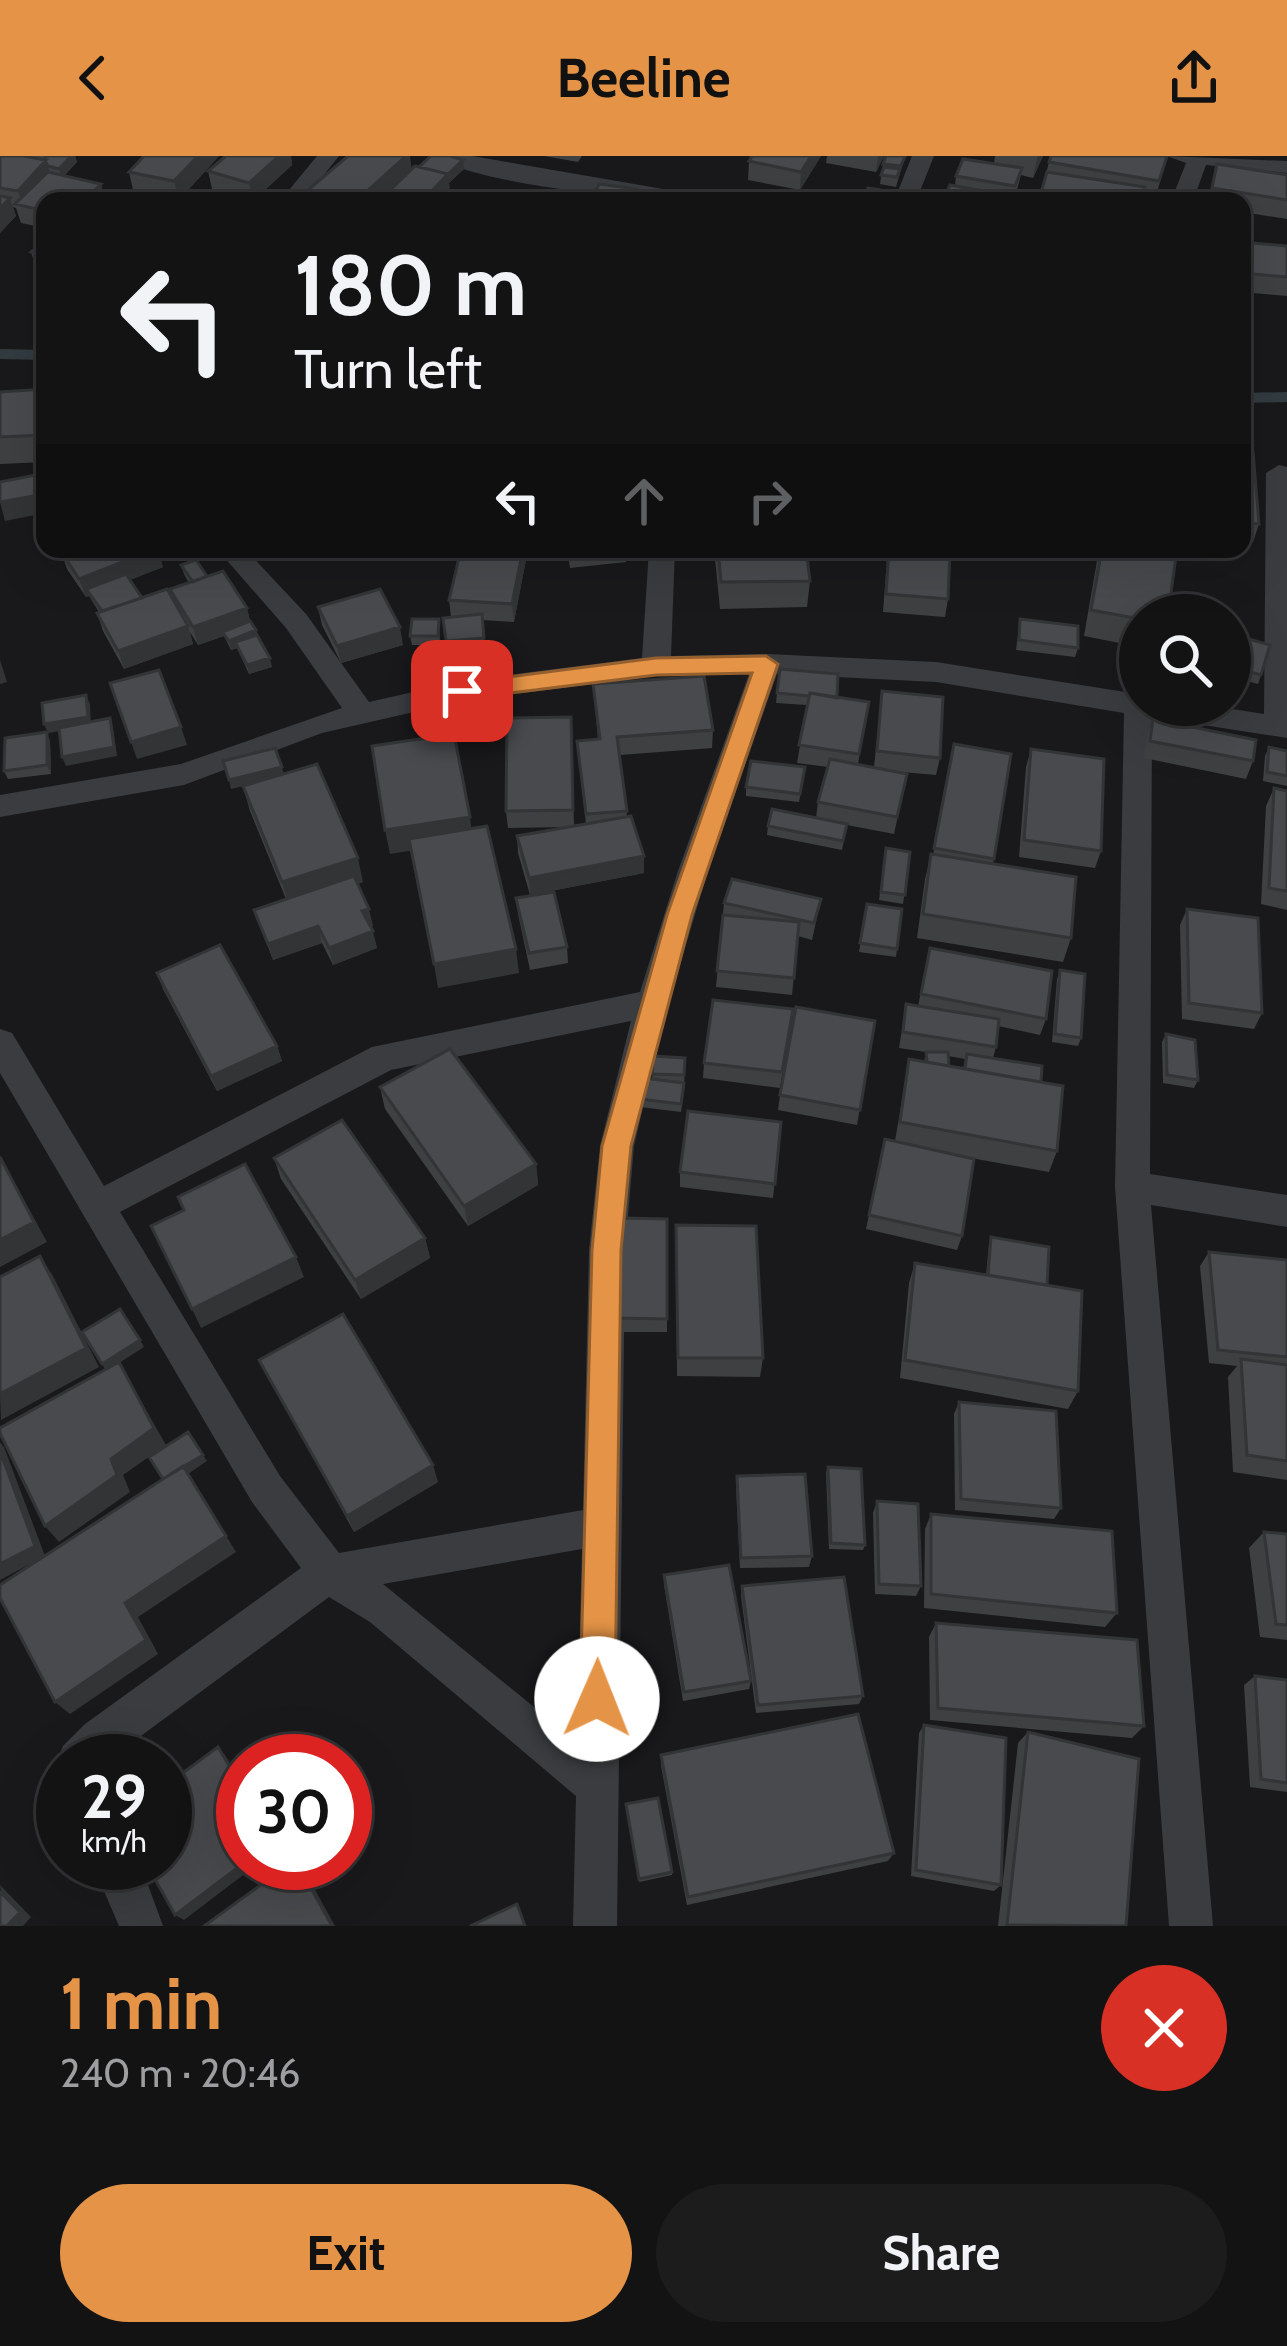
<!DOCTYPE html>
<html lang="en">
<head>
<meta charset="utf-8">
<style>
  :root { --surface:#131314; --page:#1c1c1d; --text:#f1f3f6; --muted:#9d9ea0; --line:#323234; --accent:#e59447 }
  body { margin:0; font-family:Cabin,sans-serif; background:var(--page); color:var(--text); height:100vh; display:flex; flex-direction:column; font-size:45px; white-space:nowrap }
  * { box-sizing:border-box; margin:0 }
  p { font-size:39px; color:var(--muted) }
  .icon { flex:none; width:66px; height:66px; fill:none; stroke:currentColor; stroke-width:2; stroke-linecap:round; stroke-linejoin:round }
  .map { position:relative; height:1770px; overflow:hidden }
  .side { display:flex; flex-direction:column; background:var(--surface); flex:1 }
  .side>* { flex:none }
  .top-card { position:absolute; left:36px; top:36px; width:1215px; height:366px; border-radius:24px; box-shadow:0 12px 48px #0002,0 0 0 3px var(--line); background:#131314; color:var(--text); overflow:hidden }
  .fabs { position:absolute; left:1119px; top:438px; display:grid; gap:24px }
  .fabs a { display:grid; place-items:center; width:132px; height:132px; border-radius:50%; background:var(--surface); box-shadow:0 12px 48px #0002,0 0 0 3px var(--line); font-size:60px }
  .speed { position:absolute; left:36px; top:1578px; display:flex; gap:24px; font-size:60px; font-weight:700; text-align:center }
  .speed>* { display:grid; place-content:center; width:156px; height:156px; border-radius:50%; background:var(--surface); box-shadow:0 12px 48px #0002,0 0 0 3px var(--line); line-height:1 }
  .speed small { font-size:30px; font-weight:400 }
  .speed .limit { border:18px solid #d22; background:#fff; color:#111 }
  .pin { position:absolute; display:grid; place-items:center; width:102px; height:102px; color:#fff; margin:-51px; border-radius:24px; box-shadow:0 6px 18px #0006 }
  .me { position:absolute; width:132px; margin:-66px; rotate:1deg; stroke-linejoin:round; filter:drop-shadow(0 0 9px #0008) }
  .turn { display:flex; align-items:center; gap:42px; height:252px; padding:0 60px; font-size:54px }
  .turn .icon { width:156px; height:156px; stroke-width:2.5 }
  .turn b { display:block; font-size:84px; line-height:102px }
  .lanes { display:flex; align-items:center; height:114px; padding:0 60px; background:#0003; justify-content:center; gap:60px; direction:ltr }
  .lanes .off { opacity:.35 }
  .round { display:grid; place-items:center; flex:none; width:126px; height:126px; border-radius:63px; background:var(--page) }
  .head { display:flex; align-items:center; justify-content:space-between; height:204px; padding:0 60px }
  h1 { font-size:72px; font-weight:700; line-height:90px; color:var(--accent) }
  .action { display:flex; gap:24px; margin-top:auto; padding:24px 60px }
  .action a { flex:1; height:138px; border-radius:72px; background:var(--accent); color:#111; font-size:48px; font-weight:700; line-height:138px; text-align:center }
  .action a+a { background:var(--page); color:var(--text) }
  header { display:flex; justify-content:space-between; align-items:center; height:156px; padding:0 60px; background:var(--accent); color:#111; font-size:54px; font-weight:700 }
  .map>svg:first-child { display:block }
</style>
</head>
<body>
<header><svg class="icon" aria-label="back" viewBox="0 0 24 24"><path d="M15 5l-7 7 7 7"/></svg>Beeline<svg class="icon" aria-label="share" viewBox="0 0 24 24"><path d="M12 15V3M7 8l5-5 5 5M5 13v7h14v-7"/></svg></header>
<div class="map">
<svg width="1287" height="1770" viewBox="0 0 1287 1770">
  <rect width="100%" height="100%" fill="#19191b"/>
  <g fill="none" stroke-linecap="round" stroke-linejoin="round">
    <path stroke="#323c40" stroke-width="10" d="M0,198L45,199
      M1242,242L1287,241"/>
    <path fill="#3a3c3f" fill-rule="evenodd" d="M317,0H339L303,45H280Z
      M436,0H472L692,38L703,45C652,45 472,29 436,0Z
      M912,0H934L916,45H894Z
      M1167,0L1287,5V17L1206,9L1193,45H1171L1186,7Z
      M1279,309L1287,311V582L1152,561L1150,1018L1287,1039V1071L1151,1049L1213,1770H1169L1115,1031L1124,557L936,526L777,518L708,715L662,869L634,990L625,1094L617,1770H573L576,1640L370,1466L329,1441L107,1605H63V1620L57,1605L63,1590L85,1568L301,1412L252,1346L0,917V873L12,877L104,1030L372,891L640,836L678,715L749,518L656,520L462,545L322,577L184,629L0,661V639L181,608L342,552L286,472L217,393H245L306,458L369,546L462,525L642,502L649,393H675L671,500L767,498L936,506L1138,538L1140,549H1207L1264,558L1266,317ZM631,865L600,990L589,1094L583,1354L339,1397L280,1320L120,1056L391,914ZM582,1393L577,1586L383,1428Z
      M92,1707H140L163,1770H119Z"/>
  </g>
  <path fill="#3e4042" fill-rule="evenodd" d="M0,0H75L77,6L64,20L101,28L105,45H45V72L21,67L16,52L13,51L16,60L0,77Z
    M144,0H219L179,44L133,34L129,16Z
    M226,0H291L292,9L253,45L212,33L208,15Z
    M544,0H582L578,6Z
    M821,0L800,34L748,24L749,5Z
    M827,0H884L876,16L826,7Z
    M905,0L896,31L880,28L883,8Z
    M995,0H1043L1033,22L1021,19L1015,41L955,30L956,20L994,8Z
    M1167,0L1155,44L1143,42L1142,45H1039L1049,6Z
    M463,4L464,13L449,27L450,36L442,45H310L308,34L419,11Z
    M1217,8L1287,19V63L1242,56V45H1208Z
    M44,85L45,109L34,105L31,96Z
    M1242,86L1287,90V140L1242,136Z
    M45,233V306L0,308V236Z
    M1242,295L1259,368L1253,386L1242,385Z
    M528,393L514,466L482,464L485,491L447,494L443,462L451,461L449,444Z
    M567,393H626V406L570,412Z
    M714,393H806L810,425L807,451L720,453Z
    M879,393H947L948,443L945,461L883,456L887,403L879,402Z
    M1099,393H1177L1140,459V491L1084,480Z
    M61,395L163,411L130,424L142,442L173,445L170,433L189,427L184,418L181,409L207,420L247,452L250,465L256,474L272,511L249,518L237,492L231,494L224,480L198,489L190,476L193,488L124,513L103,475L97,457L99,456L89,440L86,441L67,413Z
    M318,451L403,489L341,507L322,469Z
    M439,463L440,489H412L410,480Z
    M1020,463L1078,492L1075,501L1016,494Z
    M1242,491L1261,519L1258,528L1233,521Z
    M593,528L713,574L712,592L620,599L627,660L644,717L530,739L518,697L517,680L568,671L508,672L506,655L571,561L574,670L586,668L577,585L598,584Z
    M882,535L940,602L936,619L890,615L907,618L894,678L847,669L842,694L767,679L768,670L816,662L818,646L828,611L797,607L807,549L776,547L777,537L837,542L869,546L858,608L874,611Z
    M1153,563L1253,605L1246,623L1144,602L1147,581Z
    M50,585L51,618L8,623L4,615Z
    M954,588L1011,598L993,708L1071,782L1063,806L917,782L925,723L931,698L933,699Z
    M1269,591L1287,595V630L1263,625L1265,600Z
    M1031,593L1101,695L1095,712L1019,701L1026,611Z
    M805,611L799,646L746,640V631Z
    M283,618L363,726L358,728L373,770H370L377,792L333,809L322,787L273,804L254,754L286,743L250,655L243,630L231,633Z
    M1274,632L1287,635V754L1261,748L1266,650Z
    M886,692L910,696L903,748L879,744Z
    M516,742L567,791L568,807L530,814L518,758Z
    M821,743L812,784L798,780L792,839L716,831L724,747Z
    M867,748L897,793L896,801L859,796Z
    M1187,753L1262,857L1254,873L1182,863L1180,769Z
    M930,792L1046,863L1040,879L998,870L996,891L993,902L1041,926L1057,995L1049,1016L971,1002L962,1080L957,1094L866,1073L885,983L895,985L909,903L924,906L926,896L899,892L906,848L918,850ZM948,900L965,903L963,913L949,910Z
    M1060,814L1081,882L1078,890L1052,886L1057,823Z
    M157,817L277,890L282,905L217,935L163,833Z
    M793,853L780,932L703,922L704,907Z
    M875,865L857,969L778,954L780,939Z
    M1166,878L1198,924L1194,932L1163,927L1162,886Z
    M653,900L685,902L684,935L681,956L640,951V943L652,923Z
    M380,931L536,1008L538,1029L468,1070L385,953Z
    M781,966L773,1042L680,1031V1016Z
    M274,1002L425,1082L430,1102L361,1143L281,1023Z
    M621,1062L667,1063V1176H620Z
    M676,1069L763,1202L760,1221L677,1220Z
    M991,1081L1047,1129L1078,1235L1068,1253L900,1222L909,1127L915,1107L986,1119L989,1088Z
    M1209,1096L1287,1104V1324L1233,1316L1228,1221L1237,1210L1209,1207L1200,1110Z
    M259,1204L438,1326L354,1376Z
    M959,1246L1061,1352L1054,1363L955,1354L954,1258Z
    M828,1311L865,1389L863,1394L829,1393L826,1317Z
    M737,1320L812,1400L809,1411L740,1412L736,1331Z
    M877,1345L921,1430L916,1440L875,1438L873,1357Z
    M931,1358L1117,1457L1105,1471L924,1452L925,1373Z
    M1264,1376L1287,1378V1484L1260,1481L1249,1392Z
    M664,1419L751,1525L749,1533L683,1545L664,1429Z
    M742,1430L863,1540L859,1548L756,1557L741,1440Z
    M936,1467L1144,1570L1132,1582L930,1564L929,1481Z
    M1255,1520L1287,1524V1636L1250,1631L1244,1529Z
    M924,1569L1001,1729L994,1735L911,1720L919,1577Z
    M1028,1576L1126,1770H998L1018,1587Z
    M661,1599L894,1697L888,1705L687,1749L661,1610Z
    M626,1648L672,1716V1719L639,1726Z"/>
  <path fill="#323436" d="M71,0H75L77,6L62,22L59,13Z
    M198,0H219L179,44L174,25Z
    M279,0H291L292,9L253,45L249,27Z
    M406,0H410L412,15L379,45H356Z
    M811,0H821L800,34L801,16Z
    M878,0H884L876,16Z
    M1038,0H1043L1033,22L1037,3Z
    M46,4L51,22L23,50L18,35Z
    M463,4L464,13L449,27L450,36L442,45H422Z
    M101,28L105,45H83Z
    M10,42L16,60L0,77V52Z
    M45,338V357L5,365L0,346Z
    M158,393L163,411L91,439L86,433L89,440L86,441L79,423Z
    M523,393H528L514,466L512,448Z
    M247,452L251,470L222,476L224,480L198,489L193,471Z
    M188,470L193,488L124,513L118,495Z
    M400,471L403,489L341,507L337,490Z
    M256,474L258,483L235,486L237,492L231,494L229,485Z
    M270,502L272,511L249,518L247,509Z
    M0,504L7,526L0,528Z
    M86,539L90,548L91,570L48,577L44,568Z
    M110,562L113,571L117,600L66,610L62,601Z
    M181,571L187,589L137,603L131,586Z
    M47,576L50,585L51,618L47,609Z
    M282,611L284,620L231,633L229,624Z
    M470,661L473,685L390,698L385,674Z
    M644,700V717L530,739L529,722Z
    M358,702L363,726L289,751L282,726Z
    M369,753L373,770L366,772L362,755Z
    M318,770L322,787L273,804L268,788Z
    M373,775L377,792L333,809L329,792Z
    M516,793L519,817L438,832L434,808Z
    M277,890L282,905L217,935L211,920Z
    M0,1000L47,1086L0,1111Z
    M536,1008L538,1029L468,1070L464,1050Z
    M425,1082L430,1102L361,1143L355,1124Z
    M40,1100L53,1120L99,1211L1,1264L0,1238Z
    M296,1101L304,1121L201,1172L192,1153Z
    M140,1184L144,1191L119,1207L166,1289L123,1319L130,1336L59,1386L45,1370L111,1303L106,1215L102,1208Z
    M0,1286L4,1291L45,1400L0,1424Z
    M203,1299L207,1305L188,1318L236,1396L138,1461L158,1498L70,1558L55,1546L125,1447L164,1325Z
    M433,1309L438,1326L354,1376L347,1360Z
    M218,1591L225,1599L243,1629V1633Z
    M244,1707H259L184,1764L175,1759Z
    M297,1707L302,1710L335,1770H332Z
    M0,1729L31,1761L23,1770H7Z"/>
  <path fill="#484a4d" stroke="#323436" stroke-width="3" d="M0,0H23L46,4L18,35L0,32Z
    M47,0H71L59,13L48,10L44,3Z
    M144,0H198L174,25L129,16Z
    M226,0H279L249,27L208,15Z
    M348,0H406L356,45H342L308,34Z
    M431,0H450L463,4L448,18L419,11Z
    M752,0H811L801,16L749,5Z
    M886,0H905L901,10L883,8Z
    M1051,0H1167L1159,25L1049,6Z
    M963,3L1022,12L1015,30L956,20Z
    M1217,8L1287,19V44L1212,32Z
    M415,10L448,18L422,45H379Z
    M884,11L900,13L897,21L881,19Z
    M48,16L101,28L83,45H45V55L15,48Z
    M1047,16L1145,31L1142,45H1069L1040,40Z
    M599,28L637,33L632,45L593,41Z
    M950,29L1027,43L1025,45H943Z
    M868,32L886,35L883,45H864Z
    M0,40L10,42L0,52Z
    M44,85L45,100L31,96Z
    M1242,86L1287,90V121L1242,117Z
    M45,233V279L0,281V236Z
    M1242,295L1253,296L1259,368L1242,366Z
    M45,317V338L0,346V326Z
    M66,393H156L79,423L61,395Z
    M461,393H523L512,448L449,444Z
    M718,393H806L810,425L721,426Z
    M889,393L950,396L948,443L886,438Z
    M1102,393H1177L1168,459H1140V463L1091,454Z
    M196,404L207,420L193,426L181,409Z
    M223,415L247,452L193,471L170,433Z
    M126,418L142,442L102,455L86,433Z
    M167,433L188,470L118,495L97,457Z
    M380,433L400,471L337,490L318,451Z
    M482,458L484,482L446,485L443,462Z
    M412,463H439L438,480H410Z
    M1020,463L1078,470V492L1019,484Z
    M250,465L256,474L229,485L222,476Z
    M257,479L270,502L247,509L235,486Z
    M1245,482L1270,489L1261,519L1236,512Z
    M780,513L838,518L837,542L810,537L809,540L777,537Z
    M159,514L181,571L131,586L110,527Z
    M704,520L713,574L617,581L627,655L586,658L577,585L600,583L593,528Z
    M882,535L943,541L940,602L877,595Z
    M810,537L869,546L859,598L799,589Z
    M86,539L88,561L44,568L42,547Z
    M571,561L573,654L506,655L507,562Z
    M110,562L114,591L62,601L59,572Z
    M1153,563L1256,584L1253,605L1150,585Z
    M47,576V609L4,615L5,582Z
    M454,578L470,661L385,674L372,590Z
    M954,588L1011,598L994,703L934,692Z
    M1269,591L1287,595V620L1267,616Z
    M275,592L282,611L229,624L223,605Z
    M1031,593L1104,603L1101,695L1024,684Z
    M830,603L907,618L897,661L818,646Z
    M751,605L805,611L800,638L746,631Z
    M317,608L358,702L282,726L243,630Z
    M1274,632L1287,635V735L1269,732Z
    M772,653L847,668L843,685L768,670Z
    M631,660L644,700L529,722L517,680Z
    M487,670L516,793L434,808L409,683Z
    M886,692L910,696L905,739L881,736Z
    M931,698L1076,721L1071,782L923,758Z
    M354,720L369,753L362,755L373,775L329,792L318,770L268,788L254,754Z
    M732,723L821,743L814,767L724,747Z
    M554,736L567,791L529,797L516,742Z
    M867,748L902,753L897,793L860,787Z
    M1187,753L1258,762L1262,857L1189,847Z
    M723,759L799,766L794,822L717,815Z
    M220,789L277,890L211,920L157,817Z
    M930,792L1052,815L1046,863L921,838Z
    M1060,814L1085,818L1081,882L1055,878Z
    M713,844L793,853L782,916L704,907Z
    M906,848L999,863L996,891L903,876Z
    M796,851L875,865L860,954L780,939Z
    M1166,878L1195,884L1198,924L1167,919Z
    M450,893L536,1008L464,1050L380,931Z
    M926,896H948L949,910L927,906Z
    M967,898L1042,910L1041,926L965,913Z
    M653,900L685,902L684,919L652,918Z
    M909,903L1063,930L1057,995L900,966Z
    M644,922L684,927L681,948L640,943Z
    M688,955L781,966L775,1028L680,1016Z
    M342,964L425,1082L355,1124L274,1002Z
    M885,983L974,1003L962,1080L869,1059Z
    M0,1001L34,1066L0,1084Z
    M245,1008L296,1101L192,1153L151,1070L184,1054L178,1041Z
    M621,1062L667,1063V1163L619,1162Z
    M676,1069L756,1070L763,1202H678Z
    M991,1081L1049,1091L1047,1129L988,1119Z
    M1209,1096L1287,1104V1201L1218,1194Z
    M40,1100L86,1192L0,1238V1121Z
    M915,1107L1082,1135L1078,1235L905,1204Z
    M120,1153L140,1184L102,1208L82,1176Z
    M343,1158L433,1309L347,1360L259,1204Z
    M1241,1203L1287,1209V1305L1247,1299Z
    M119,1206L154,1272L111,1303L117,1319L45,1370L0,1277V1272Z
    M959,1246L1056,1255L1061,1352L961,1343Z
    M188,1276L203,1299L163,1323L149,1301Z
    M0,1295L35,1390L0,1408Z
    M183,1310L226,1380L125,1447L146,1484L55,1546L0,1442V1429Z
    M828,1311L861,1313L865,1389L831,1387Z
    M805,1318L812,1400L741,1402L737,1320Z
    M877,1345L918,1348L921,1430L879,1428Z
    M931,1358L1112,1375L1117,1457L931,1438Z
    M1264,1376L1287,1378V1469L1276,1468Z
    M729,1409L751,1525L684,1536L664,1419Z
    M844,1421L863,1540L758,1549L742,1430Z
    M936,1467L1137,1484L1144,1570L938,1552Z
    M1255,1520L1287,1524V1627L1261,1623Z
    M858,1558L894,1697L688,1741L661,1599Z
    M924,1569L1006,1582L1001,1729L916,1714Z
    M1028,1576L1139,1603L1126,1770L1007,1769Z
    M218,1591L243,1633L244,1707L175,1759L146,1707H165V1630Z
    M658,1642L672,1716L639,1723L626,1648Z
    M291,1707H297L332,1770H204Z
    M0,1736L20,1756L7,1770H0Z
    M517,1748L525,1770H470Z"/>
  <path fill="#e59447" stroke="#95602e" stroke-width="3" d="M766,500L778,508L692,759L631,990L621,1094L615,1543L609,1555L597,1560L585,1555L580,1543L592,1094L602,990L667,759L752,517L656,519L462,543L451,535L462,527L656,502Z"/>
</svg>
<div class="fabs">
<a><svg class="icon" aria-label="search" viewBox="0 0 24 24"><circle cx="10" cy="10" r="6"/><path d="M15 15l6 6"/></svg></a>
</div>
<div class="speed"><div>29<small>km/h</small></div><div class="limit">30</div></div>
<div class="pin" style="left:462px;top:535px;background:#d93025"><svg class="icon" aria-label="arrive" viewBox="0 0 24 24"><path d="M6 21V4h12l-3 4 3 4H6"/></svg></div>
<svg class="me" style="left:597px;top:1543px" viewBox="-20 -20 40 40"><circle r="19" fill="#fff"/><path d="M0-13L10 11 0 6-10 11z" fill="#e59447"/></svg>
<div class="top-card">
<div class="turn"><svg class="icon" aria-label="left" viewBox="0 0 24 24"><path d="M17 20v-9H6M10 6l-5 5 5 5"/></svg><div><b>180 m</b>Turn left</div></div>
<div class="lanes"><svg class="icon" aria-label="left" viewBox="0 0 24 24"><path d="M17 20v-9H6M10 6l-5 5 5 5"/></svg><svg class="icon off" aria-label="ahead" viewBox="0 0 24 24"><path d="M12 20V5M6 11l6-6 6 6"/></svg><svg class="icon off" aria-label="right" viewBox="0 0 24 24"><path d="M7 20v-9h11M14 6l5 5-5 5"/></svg></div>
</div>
</div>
<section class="side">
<div class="head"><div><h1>1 min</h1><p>240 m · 20:46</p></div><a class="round" style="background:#d93025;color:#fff"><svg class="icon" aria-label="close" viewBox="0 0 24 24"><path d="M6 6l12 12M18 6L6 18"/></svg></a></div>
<div class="action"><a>Exit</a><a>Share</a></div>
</section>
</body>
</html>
